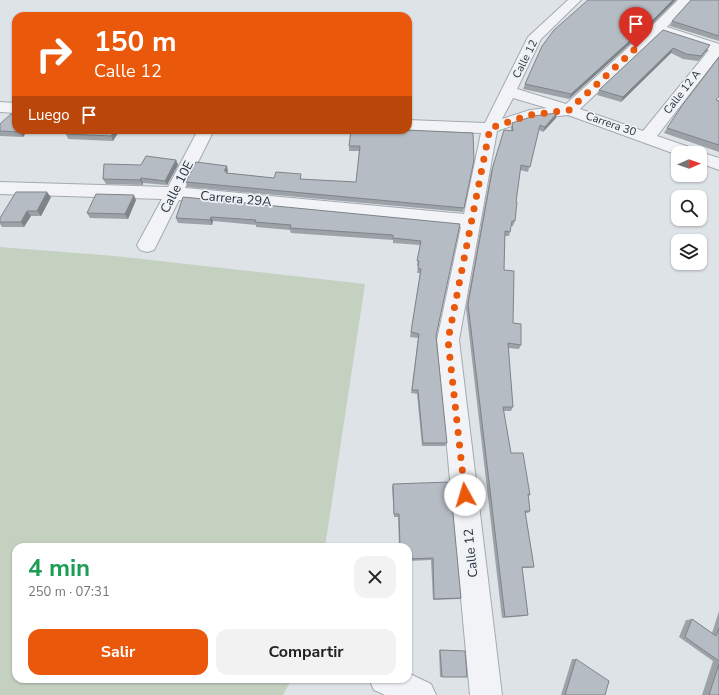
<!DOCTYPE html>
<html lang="es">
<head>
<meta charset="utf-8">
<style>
  :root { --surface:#fff; --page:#f2f2f2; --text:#222; --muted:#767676; --accent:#ea580c }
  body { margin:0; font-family:"Nunito Sans",sans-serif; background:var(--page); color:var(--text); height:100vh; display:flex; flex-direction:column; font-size:15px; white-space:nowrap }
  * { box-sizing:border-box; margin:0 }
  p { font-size:13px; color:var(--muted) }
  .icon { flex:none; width:22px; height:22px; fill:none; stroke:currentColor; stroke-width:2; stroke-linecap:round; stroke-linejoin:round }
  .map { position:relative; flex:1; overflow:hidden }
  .side { position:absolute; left:12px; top:543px; width:400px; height:140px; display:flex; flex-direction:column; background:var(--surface); border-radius:12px; box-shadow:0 1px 3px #0004 }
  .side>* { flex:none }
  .hud { position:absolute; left:12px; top:12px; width:400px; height:122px; border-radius:12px; box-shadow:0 1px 3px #0004; background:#ea580c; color:#fff; overflow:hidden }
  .needle { width:26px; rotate:88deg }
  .tools { position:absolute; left:671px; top:146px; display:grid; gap:8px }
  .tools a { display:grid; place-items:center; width:36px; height:36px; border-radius:8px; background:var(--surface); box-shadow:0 1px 3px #0004; font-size:20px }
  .pin { position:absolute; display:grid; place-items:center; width:34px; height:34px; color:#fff; margin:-41px -17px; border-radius:50% 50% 50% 0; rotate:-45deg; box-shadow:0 0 4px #0007 }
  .pin .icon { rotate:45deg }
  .me { position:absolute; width:44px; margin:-22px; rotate:354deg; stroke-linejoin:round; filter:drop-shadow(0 0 3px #0008) }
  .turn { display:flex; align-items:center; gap:14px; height:84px; padding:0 16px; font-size:18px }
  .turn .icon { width:52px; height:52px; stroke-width:2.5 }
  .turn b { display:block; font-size:28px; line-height:34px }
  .then { display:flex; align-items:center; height:38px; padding:0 16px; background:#0003; gap:8px; font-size:15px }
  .round { display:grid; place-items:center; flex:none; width:42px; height:42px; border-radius:12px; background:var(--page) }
  .summary { display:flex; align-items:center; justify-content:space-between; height:68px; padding:0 16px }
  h1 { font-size:24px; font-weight:700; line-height:30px; color:#1e9e55 }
  .action { display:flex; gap:8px; margin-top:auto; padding:8px 16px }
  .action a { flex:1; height:46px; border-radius:12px; background:var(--accent); color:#fff; font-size:16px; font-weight:700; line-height:46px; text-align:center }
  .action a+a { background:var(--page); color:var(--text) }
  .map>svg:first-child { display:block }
</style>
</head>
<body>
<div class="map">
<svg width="719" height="695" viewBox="0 0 719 695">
  <rect width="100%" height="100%" fill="#dee3e7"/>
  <path fill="#c5d1c0" d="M0,247L115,256L365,284L325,547H16V679H292L283,695H0Z"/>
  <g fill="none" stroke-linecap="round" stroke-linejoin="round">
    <g stroke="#a4aab1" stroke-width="2">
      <path id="minor" d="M568,0H581L541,39L517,89L566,104L653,25L678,0H691L667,27L719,44V56L657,136L695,149L697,152H700L719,158V170L700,163V153H678V155L568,115L532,119L497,131L459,340L502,695H470L437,340L461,227L179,200L154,250L147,252L140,250L137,245L162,199L0,194V182L168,187L198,130H214L185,188L464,214L481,133L408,130V120L485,123L528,37ZM660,33L709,50L643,131L580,109ZM513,98L547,108L530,110L502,119Z
        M0,102L16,103V113L0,112Z
        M408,673L431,684L436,695H385L374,690L369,679H408Z"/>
    </g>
    <use href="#minor" fill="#f1f3f6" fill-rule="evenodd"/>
  </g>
  <path fill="#9da2a9" d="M588,0H676L652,24L569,99L523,89L525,84Z
    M719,0V41L670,26L672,21Z
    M663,30L707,50L698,61L683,59L671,53L621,102L597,95L599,90Z
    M716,100L719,101V152L664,133L667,128Z
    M557,113L556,118L543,132L539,130L528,172L520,170L516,202L515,221L513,226H511L510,232L509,236H505L504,270L513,323L521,345L519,349L508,348L513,407L511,411H503L511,453L530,495L528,496L530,511L528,513H525L534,567L531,568H522L528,615L525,616L502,618L466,308L491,171L493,166L511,131V128L512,123Z
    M0,124L28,130L23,137L0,136Z
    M68,130H120L113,141L68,139L66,134Z
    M351,130L474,160L463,212L187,187L186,182L228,171L227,172L228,173L274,178L356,182L359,151H349V146Z
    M176,160L178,165L167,185L143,183V185L106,184L103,179L141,165Z
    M51,197L41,216H31L24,227H2L0,224V218Z
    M183,197L460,224L436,336L447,443L445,446H422L417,394L411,393L418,338L410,337L420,273H417L418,266H417L420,245L393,243V240L291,233L290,230L256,227V225L213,221L212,225L178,223L176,218Z
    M136,200L128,219L90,218L87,213Z
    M393,484L461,598L460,599L433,600L431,560L408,561V547H399L398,517H394L392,487Z
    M719,611V695H702L713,661L679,637L686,620L692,619L712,633Z
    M439,650H440L442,677H440Z
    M572,659H576L605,695H561Z"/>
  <path fill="#7f8489" d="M673,0H676L652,24L569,99L571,94Z
    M710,45L707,50L698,61L701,56Z
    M673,48L671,53L621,102L623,97Z
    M557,113L556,118L543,132L545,127Z
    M21,130H28L23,137L20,132Z
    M115,130H120L113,141L111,136Z
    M176,160L178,165L167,185L165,181Z
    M227,166L228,171L227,172L229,176L224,171Z
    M141,178L143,183V185L140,180Z
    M47,192L51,197L41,216L37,211Z
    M134,195L136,200L128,219L125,214Z
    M27,211L31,216L24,227L21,222Z
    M211,217L213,221L212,225L210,220Z"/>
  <path fill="#b6bcc4" stroke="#7f8489" d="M588,0H673L654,19L571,94L525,84L542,46L554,30Z
    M691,0H719V36L672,21Z
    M663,30L710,45L701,56L686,54L673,48L623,97L599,90Z
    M719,57V96L716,100L719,101V145L667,128L681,107Z
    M557,113L545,127L540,125L530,167L521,165L516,202H517L515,221H512L510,232L505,231L504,270L514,271L513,323L521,324V345L508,343L513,407H503L511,453H523L530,495L528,494L530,511H525L534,567H522L528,615L505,617L468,304L493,166L504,130L513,131L512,123L534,116Z
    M11,114H16V130H21L20,132L0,131V124Z
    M68,130H115L111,136L66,134Z
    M351,130H406L473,133L474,160L464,208L186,182L196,162L227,166L224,171H227L226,173L274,178L276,172L301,174L300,179L356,182L360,146H349Z
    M146,156L176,160L165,181L141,178L140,180L103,179L104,164L141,165Z
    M16,192H47L37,211H27L21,222H0V218Z
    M96,194L134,195L125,214L87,213Z
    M183,197L460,224L436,336L447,443H423L418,390H412L419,334L411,332L421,269L418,268L419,261H417L421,241L393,238V235L290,228L291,225L255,222L256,220L211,217L210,220L176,218Z
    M450,482L461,598L434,599L433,558L408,559V547H400L399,514H394L393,484Z
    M692,619L716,636L719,628V661L685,637Z
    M440,650L465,651L467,677H442Z
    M576,659L609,681L605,695H565Z
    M719,664V695H709Z"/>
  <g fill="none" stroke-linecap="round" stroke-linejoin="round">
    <path stroke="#ea580c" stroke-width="7" stroke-dasharray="0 12.6" d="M465,495L448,340L490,128L530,115L569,110L636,48"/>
  </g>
  <g text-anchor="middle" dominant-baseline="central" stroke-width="3.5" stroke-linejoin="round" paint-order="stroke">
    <g font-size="11" fill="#28323e" stroke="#eef1f5">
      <text transform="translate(525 59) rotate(-63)">Calle 12</text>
      <text transform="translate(682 92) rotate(-52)">Calle 12 A</text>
      <text transform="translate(611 124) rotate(19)">Carrera 30</text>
    </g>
    <g font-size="13" fill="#28323e" stroke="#eef1f5">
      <text transform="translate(177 187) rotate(-63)">Calle 10E</text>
      <text transform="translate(236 199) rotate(5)">Carrera 29A</text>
      <text transform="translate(471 553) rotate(-96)">Calle 12</text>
    </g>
  </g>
</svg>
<div class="tools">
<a><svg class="needle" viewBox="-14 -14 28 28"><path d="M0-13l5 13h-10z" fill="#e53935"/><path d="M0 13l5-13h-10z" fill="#767676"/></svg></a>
<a><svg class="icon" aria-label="search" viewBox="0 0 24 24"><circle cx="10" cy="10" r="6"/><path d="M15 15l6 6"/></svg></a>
<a><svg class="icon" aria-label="layers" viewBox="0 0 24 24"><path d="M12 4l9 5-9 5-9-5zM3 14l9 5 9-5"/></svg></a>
</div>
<div class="pin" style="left:636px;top:48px;background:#d93025"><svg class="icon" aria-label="arrive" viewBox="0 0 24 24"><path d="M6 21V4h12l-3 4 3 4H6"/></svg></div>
<svg class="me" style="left:465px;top:495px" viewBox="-20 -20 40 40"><circle r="19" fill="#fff"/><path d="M0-13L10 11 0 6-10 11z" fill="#ea580c"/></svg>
<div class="hud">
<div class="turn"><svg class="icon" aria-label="right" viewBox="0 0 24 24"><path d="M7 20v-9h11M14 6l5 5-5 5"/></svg><div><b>150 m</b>Calle 12</div></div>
<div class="then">Luego<svg class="icon" aria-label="arrive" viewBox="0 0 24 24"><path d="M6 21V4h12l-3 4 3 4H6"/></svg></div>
</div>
<section class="side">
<div class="summary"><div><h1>4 min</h1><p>250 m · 07:31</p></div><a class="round"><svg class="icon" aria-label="close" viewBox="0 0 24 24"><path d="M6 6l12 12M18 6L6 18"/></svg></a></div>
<div class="action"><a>Salir</a><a>Compartir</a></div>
</section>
</div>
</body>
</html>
